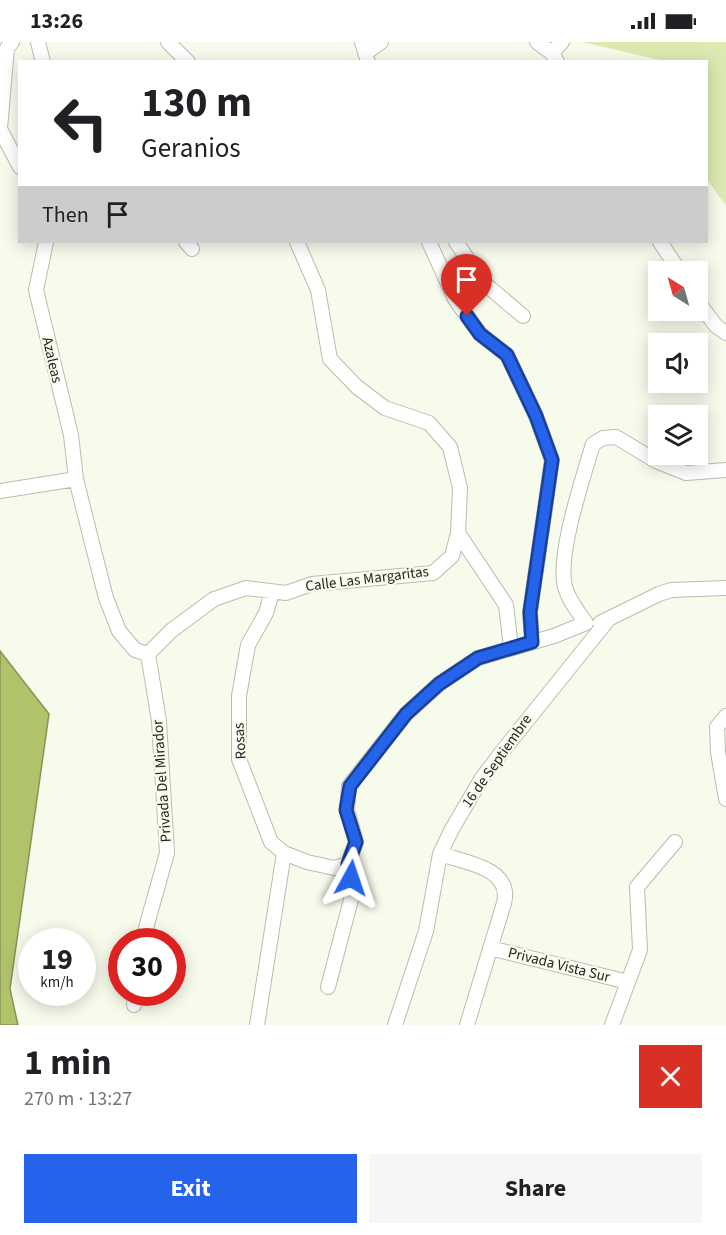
<!DOCTYPE html>
<html lang="en">
<head>
<meta charset="utf-8">
<style>
  :root { --surface:#fff; --page:#f6f6f6; --text:#202124; --muted:#757577; --accent:#2563eb }
  body { margin:0; font-family:"Source Sans 3",sans-serif; background:var(--page); color:var(--text); height:100vh; display:flex; flex-direction:column; font-size:22px; white-space:nowrap }
  * { box-sizing:border-box; margin:0 }
  p { font-size:20px; color:var(--muted) }
  .icon { flex:none; width:33px; height:33px; fill:none; stroke:currentColor; stroke-width:2; stroke-linecap:round; stroke-linejoin:round }
  .map { position:relative; height:983px; overflow:hidden }
  .side { display:flex; flex-direction:column; background:var(--surface); flex:1 }
  .side>* { flex:none }
  .banner { position:absolute; left:18px; top:18px; width:690px; height:183px; border-radius:0px; box-shadow:0 3px 15px #0003; background:#fff; color:var(--text); overflow:hidden }
  .needle { width:39px; rotate:323deg }
  .controls { position:absolute; left:648px; top:219px; display:grid; gap:12px }
  .controls a { display:grid; place-items:center; width:60px; height:60px; border-radius:0px; background:var(--surface); box-shadow:0 3px 15px #0003; font-size:30px }
  .speed { position:absolute; left:18px; top:886px; display:flex; gap:12px; font-size:30px; font-weight:700; text-align:center }
  .speed>* { display:grid; place-content:center; width:78px; height:78px; border-radius:50%; background:var(--surface); box-shadow:0 3px 15px #0003; line-height:1 }
  .speed small { font-size:15px; font-weight:400 }
  .speed .limit { border:9px solid #d22; background:#fff; color:#111 }
  .pin { position:absolute; display:grid; place-items:center; width:51px; height:51px; color:#fff; margin:-62px -26px; border-radius:50% 50% 50% 0; rotate:-45deg; box-shadow:0 0 6px #0007 }
  .pin .icon { rotate:45deg }
  .me { position:absolute; width:66px; margin:-33px; rotate:5deg; stroke-linejoin:round; filter:drop-shadow(0 0 4px #0008) }
  .turn { display:flex; align-items:center; gap:21px; height:126px; padding:0 24px; font-size:27px }
  .turn .icon { width:78px; height:78px; stroke-width:2.5 }
  .turn b { display:block; font-size:42px; line-height:51px }
  .then { display:flex; align-items:center; height:57px; padding:0 24px; background:#0003; gap:12px; font-size:22px }
  .round { display:grid; place-items:center; flex:none; width:63px; height:63px; border-radius:0px; background:var(--page) }
  .head { display:flex; align-items:center; justify-content:space-between; height:102px; padding:0 24px }
  h1 { font-size:36px; font-weight:700; line-height:45px }
  .action { display:flex; gap:12px; margin-top:auto; padding:12px 24px }
  .action a { flex:1; height:69px; border-radius:0px; background:var(--accent); color:#fff; font-size:24px; font-weight:700; line-height:69px; text-align:center }
  .action a+a { background:var(--page); color:var(--text) }
  .status { display:flex; justify-content:space-between; align-items:center; height:42px; padding:0 30px; background:var(--surface); direction:ltr }
  .status svg { height:16px; fill:currentColor }
  .map>svg:first-child { display:block }
</style>
</head>
<body>
<div class="status"><b>13:26</b><svg viewBox="0 0 49 12"><path d="M0 12V9h3v3zM5 12V6h3v6zM10 12V3h3v9zM15 12V0h3v12zM26 1h20v11H26zM47 4h2v5h-2z"/></svg></div>
<div class="map">
<svg width="726" height="983" viewBox="0 0 726 983">
  <rect width="100%" height="100%" fill="#f7fbec"/>
  <path fill="#dceab2" d="M582,0H726V164L707,137L706,20L664,19Z"/>
  <path fill="#afc36b" stroke="#869455" stroke-width="1.5" d="M0,609L49,672L10,947L18,983H0Z"/>
  <g fill="none" stroke-linecap="round" stroke-linejoin="round">
    <g stroke="#b9bdaf" stroke-width="16">
      <path id="minor" d="M12,0L7,6L0,87L20,125
        M38,0L43,20
        M168,0L188,20
        M362,0L368,20
        M537,0L552,11L557,20
        M367,10L381,0
        M552,11L562,0
        M46,200L36,248L71,393L76,437L92,501L106,556L119,589L135,608L148,612
        M186,200L192,207
        M429,200L455,257L480,292L507,313L536,374L552,418L530,570L532,600
        M456,200L484,241L523,274
        M660,200L680,230
        M698,260L716,284L726,291
        M0,449L76,437
        M458,491L506,563L511,606
        M272,550L266,571L248,603L239,654V717L271,800L284,811L307,820L334,826L348,822
        M586,581C578,570 569,559 565,545C557,512 583,436 593,402L603,396L616,395L656,419L686,431L726,428
        M600,581L659,552L671,548L726,546
        M148,612L172,588L214,557L246,546L286,551L312,542L433,531L452,514L458,491L460,446L450,405L429,381L385,366L357,345L330,317L318,248L297,200
        M726,674L717,685L718,710L726,757
        M440,812C464,820 513,826 504,861L467,983
        M142,900L167,811L159,679L148,612
        M490,906L628,940
        M328,945L353,850L348,822L356,800L347,768L349,744L406,672L439,642L478,616L554,594L586,581
        M134,963L135,951
        M257,983L284,811
        M395,983L426,889L440,812L452,787L482,736L501,711L607,579
        M612,983L640,908L637,845L675,800"/>
    </g>
    <use href="#minor" stroke="#fff" stroke-width="14"/>
  </g>
  <g fill="none" stroke-linecap="round" stroke-linejoin="round">
    <g stroke="#184099" stroke-width="15">
      <path id="route" d="M351,836L348,822L356,800L346,768L350,744L406,672L439,642L478,616L532,600L530,570L552,418L536,374L507,313L480,292L467,274"/>
    </g>
    <use href="#route" stroke="#2563eb" stroke-width="10"/>
  </g>
  <g text-anchor="middle" dominant-baseline="central" stroke-width="4.5" stroke-linejoin="round" paint-order="stroke">
    <g font-size="15" fill="#252621" stroke="#f7fbec">
      <text transform="translate(52 318) rotate(77)">Azaleas</text>
      <text transform="translate(367 537) rotate(-7)">Calle Las Margaritas</text>
      <text transform="translate(240 699) rotate(-94)">Rosas</text>
      <text transform="translate(497 719) rotate(-55)">16 de Septiembre</text>
      <text transform="translate(162 739) rotate(-94)">Privada Del Mirador</text>
      <text transform="translate(559 923) rotate(14)">Privada Vista Sur</text>
    </g>
  </g>
</svg>
<div class="controls">
<a><svg class="needle" viewBox="-14 -14 28 28"><path d="M0-13l5 13h-10z" fill="#e53935"/><path d="M0 13l5-13h-10z" fill="#757577"/></svg></a>
<a><svg class="icon" aria-label="sound" viewBox="0 0 24 24"><path d="M4 9h4l5-4v14l-5-4H4zM17 9q2 3 0 6"/></svg></a>
<a><svg class="icon" aria-label="layers" viewBox="0 0 24 24"><path d="M12 4l9 5-9 5-9-5zM3 14l9 5 9-5"/></svg></a>
</div>
<div class="speed"><div>19<small>km/h</small></div><div class="limit">30</div></div>
<div class="pin" style="left:467px;top:274px;background:#d93025"><svg class="icon" aria-label="arrive" viewBox="0 0 24 24"><path d="M6 21V4h12l-3 4 3 4H6"/></svg></div>
<svg class="me" style="left:351px;top:836px" viewBox="-20 -20 40 40"><path d="M0-17L14 15 0 8-14 15z" fill="#2563eb" stroke="#fff" stroke-width="4"/></svg>
<div class="banner">
<div class="turn"><svg class="icon" aria-label="left" viewBox="0 0 24 24"><path d="M17 20v-9H6M10 6l-5 5 5 5"/></svg><div><b>130 m</b>Geranios</div></div>
<div class="then">Then<svg class="icon" aria-label="arrive" viewBox="0 0 24 24"><path d="M6 21V4h12l-3 4 3 4H6"/></svg></div>
</div>
</div>
<section class="side">
<div class="head"><div><h1>1 min</h1><p>270 m · 13:27</p></div><a class="round" style="background:#d93025;color:#fff"><svg class="icon" aria-label="close" viewBox="0 0 24 24"><path d="M6 6l12 12M18 6L6 18"/></svg></a></div>
<div class="action"><a>Exit</a><a>Share</a></div>
</section>
</body>
</html>
